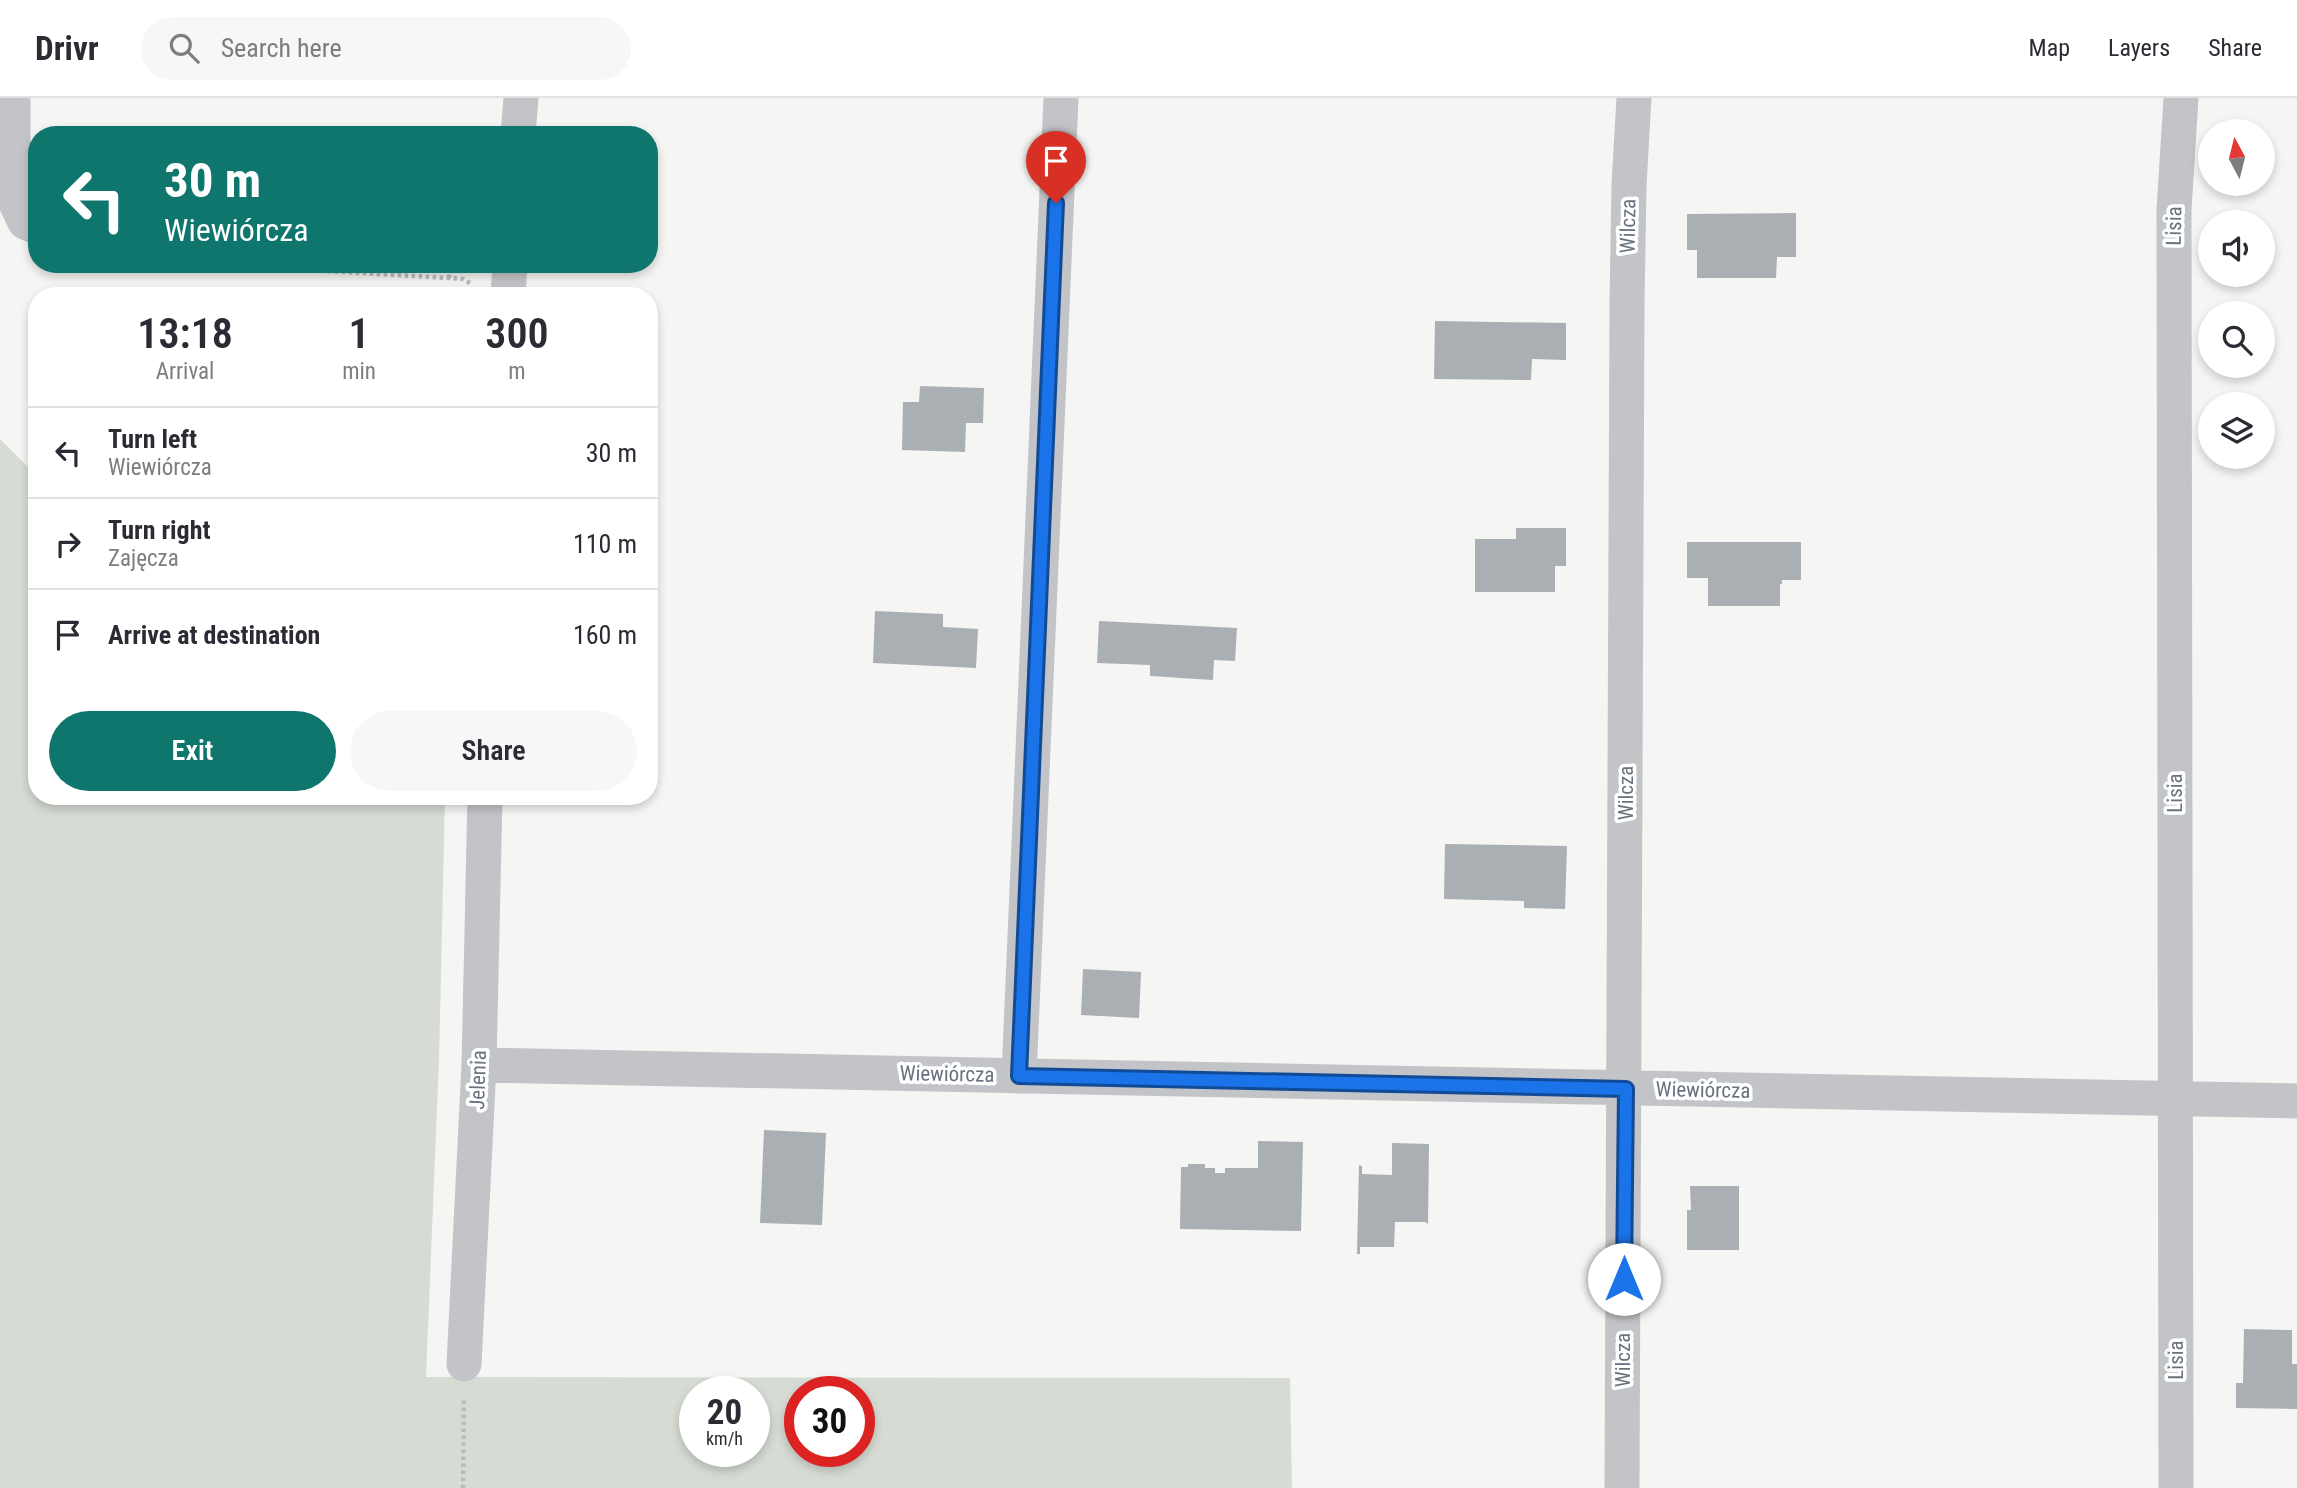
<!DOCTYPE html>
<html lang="en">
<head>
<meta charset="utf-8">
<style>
  :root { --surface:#fff; --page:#f7f7f7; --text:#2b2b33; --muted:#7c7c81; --line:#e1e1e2; --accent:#0f766e }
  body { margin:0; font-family:"Roboto Condensed",sans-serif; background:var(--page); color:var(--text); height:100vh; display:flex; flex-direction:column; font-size:26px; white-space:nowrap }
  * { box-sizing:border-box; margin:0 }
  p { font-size:23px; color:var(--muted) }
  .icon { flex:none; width:38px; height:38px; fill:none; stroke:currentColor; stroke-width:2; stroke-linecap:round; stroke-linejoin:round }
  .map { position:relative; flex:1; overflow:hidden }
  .panel { position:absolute; left:28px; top:189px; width:630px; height:518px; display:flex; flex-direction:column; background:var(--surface); border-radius:28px; box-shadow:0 4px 10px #0003 }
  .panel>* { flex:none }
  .hud { position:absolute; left:28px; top:28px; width:630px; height:147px; border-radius:28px; box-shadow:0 4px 10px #0003; background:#0f766e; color:#fff; overflow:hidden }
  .needle { width:46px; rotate:353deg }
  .controls { position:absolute; left:2198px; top:21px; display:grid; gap:14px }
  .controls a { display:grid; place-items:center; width:77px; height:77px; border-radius:50%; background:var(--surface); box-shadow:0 4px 10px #0003; font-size:35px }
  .speed { position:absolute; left:679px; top:1278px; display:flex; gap:14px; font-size:35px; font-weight:700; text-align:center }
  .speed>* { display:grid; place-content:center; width:91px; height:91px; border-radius:50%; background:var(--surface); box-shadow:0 4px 10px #0003; line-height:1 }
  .speed small { font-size:18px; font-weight:400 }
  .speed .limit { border:10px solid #d22; background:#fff; color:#111 }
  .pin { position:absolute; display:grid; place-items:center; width:60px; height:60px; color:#fff; margin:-72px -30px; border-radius:50% 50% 50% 0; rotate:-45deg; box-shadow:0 0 7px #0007 }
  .pin .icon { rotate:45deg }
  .me { position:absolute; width:77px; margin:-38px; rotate:0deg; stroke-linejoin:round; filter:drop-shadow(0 0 5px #0008) }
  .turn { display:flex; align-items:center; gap:24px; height:147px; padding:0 21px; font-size:32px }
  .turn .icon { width:91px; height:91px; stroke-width:2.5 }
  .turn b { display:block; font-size:49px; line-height:60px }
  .eta { display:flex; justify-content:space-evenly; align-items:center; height:119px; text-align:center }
  .eta b { font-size:42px; font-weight:600; line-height:49px }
  .button { display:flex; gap:14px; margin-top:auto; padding:14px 21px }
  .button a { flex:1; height:80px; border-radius:42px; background:var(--accent); color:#fff; font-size:28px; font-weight:600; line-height:80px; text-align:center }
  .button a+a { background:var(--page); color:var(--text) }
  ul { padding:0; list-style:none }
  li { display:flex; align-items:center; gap:21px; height:91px; padding:0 21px; border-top:2px solid var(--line) }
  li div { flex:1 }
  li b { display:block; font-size:26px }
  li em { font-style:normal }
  header { display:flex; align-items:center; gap:42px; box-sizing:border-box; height:98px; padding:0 35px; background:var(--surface); border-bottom:2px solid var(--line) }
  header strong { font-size:33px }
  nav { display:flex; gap:38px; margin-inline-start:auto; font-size:24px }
  .search { width:490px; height:63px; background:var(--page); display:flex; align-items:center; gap:18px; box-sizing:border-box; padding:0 24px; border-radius:38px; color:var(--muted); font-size:26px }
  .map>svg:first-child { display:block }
</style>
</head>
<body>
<header>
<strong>Drivr</strong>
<div class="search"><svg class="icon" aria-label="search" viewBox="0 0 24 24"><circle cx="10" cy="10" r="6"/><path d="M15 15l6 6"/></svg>Search here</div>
<nav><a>Map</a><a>Layers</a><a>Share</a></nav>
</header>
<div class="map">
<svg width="2297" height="1390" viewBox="0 0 2297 1390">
  <rect width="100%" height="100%" fill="#f5f5f3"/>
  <path fill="#d6dcd4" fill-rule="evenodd" d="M0,341L37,378V698H445L439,963L426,1279L1290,1280L1292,1390H0ZM695,1293H754V1353H695ZM800,1293H859V1353H800Z"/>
  <path fill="#aaafb4" d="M1796,115V159H1777L1776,180H1697V152H1687V116Z
    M1435,223L1566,225V262L1532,261L1531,282L1434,281Z
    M920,288L984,290L983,325H966L965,354L902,352L903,304H919Z
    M1516,430H1566V468H1555V494H1475V441H1516Z
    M1687,444H1801V482H1782V486H1780V508H1708V480H1687Z
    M875,513L943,516V529L978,531L976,570L873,565Z
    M1099,523L1237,530L1235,563L1214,562L1213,582L1150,578V567L1097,565Z
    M1445,746L1567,748L1565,811L1524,810V803L1444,801Z
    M1083,871L1141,874L1139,920L1081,917Z
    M764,1032L826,1035L822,1127L760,1125Z
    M1258,1043L1303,1044L1301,1133L1180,1131L1181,1069H1188V1066H1205V1070H1215V1075H1225V1070H1258Z
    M1392,1045L1429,1046L1428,1126L1425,1124H1395L1394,1149H1360V1156H1357L1359,1067L1362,1068V1076L1392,1077Z
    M1690,1088H1739V1152H1687V1112H1691Z
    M2244,1231L2292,1232V1266H2297V1311L2236,1310V1285H2243Z"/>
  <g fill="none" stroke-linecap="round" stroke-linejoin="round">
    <path stroke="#b9bbbe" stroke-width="4.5" stroke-dasharray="3.5 3.5" stroke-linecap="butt" d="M202,166L449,180L463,181L473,187
      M449,180L450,166
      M463,1390L464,1299"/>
    <path stroke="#c2c4c7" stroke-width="35" d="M13,0V85L15,103L25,124L37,129
      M518,37L521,0
      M508,198L510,166
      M479,967L2297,1003
      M1019,978L1061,0
      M464,1266L479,967L485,698
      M1622,1390L1627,205L1629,87L1634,0
      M2176,1390L2174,112L2181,0"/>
  </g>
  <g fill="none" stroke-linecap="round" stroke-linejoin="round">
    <g stroke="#114b97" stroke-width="18">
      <path id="route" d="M1056,105L1019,978L1626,991L1624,1181"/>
    </g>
    <use href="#route" stroke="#1a73e8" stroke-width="12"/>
  </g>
  <g text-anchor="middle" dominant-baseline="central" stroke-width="7" stroke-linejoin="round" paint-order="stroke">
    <g font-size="21" fill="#687380" stroke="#fff">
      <text transform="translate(1628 128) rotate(-89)">Wilcza</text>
      <text transform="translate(2174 128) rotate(-89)">Lisia</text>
      <text transform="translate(1626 695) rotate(-90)">Wilcza</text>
      <text transform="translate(2175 695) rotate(-90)">Lisia</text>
      <text transform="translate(947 976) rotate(1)">Wiewiórcza</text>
      <text transform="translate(478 982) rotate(-88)">Jelenia</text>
      <text transform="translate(1703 992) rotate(1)">Wiewiórcza</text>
      <text transform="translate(1623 1262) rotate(-90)">Wilcza</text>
      <text transform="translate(2176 1262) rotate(-90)">Lisia</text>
    </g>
  </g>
</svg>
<div class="controls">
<a><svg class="needle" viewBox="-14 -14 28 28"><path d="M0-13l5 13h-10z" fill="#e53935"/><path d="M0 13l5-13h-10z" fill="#7c7c81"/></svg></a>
<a><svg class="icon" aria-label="sound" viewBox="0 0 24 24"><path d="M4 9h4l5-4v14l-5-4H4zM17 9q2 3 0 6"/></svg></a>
<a><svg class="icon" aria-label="search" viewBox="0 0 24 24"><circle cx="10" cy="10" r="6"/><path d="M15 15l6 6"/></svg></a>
<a><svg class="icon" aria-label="layers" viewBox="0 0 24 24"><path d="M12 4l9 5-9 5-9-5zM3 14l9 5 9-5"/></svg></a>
</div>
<div class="speed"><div>20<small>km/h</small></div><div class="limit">30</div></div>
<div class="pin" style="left:1056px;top:105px;background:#d93025"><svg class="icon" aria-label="arrive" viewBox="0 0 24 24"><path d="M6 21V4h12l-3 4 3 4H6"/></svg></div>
<svg class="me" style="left:1624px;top:1181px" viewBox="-20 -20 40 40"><circle r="19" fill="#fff"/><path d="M0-13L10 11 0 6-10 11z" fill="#1a73e8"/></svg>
<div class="hud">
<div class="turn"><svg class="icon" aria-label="left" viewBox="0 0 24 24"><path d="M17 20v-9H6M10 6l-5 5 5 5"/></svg><div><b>30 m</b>Wiewiórcza</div></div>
</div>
<section class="panel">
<div class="eta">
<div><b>13:18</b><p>Arrival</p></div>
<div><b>1</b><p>min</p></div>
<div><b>300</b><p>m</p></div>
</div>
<ul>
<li><svg class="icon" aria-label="left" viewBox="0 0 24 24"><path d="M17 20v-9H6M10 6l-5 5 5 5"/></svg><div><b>Turn left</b><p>Wiewiórcza</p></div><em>30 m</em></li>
<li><svg class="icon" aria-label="right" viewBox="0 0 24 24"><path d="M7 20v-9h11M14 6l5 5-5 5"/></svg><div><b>Turn right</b><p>Zajęcza</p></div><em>110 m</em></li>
<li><svg class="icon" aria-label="arrive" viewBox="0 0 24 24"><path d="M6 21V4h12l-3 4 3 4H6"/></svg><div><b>Arrive at destination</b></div><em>160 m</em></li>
</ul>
<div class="button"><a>Exit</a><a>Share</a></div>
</section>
</div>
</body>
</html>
